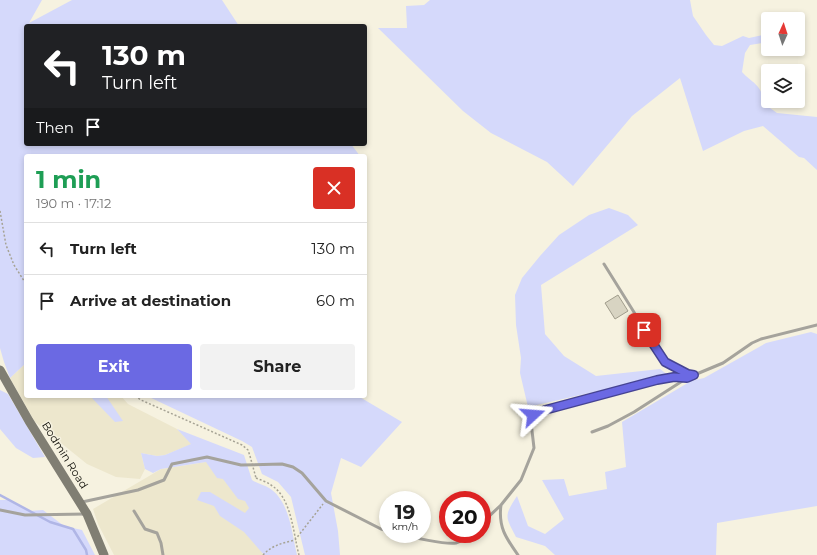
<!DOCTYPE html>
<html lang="en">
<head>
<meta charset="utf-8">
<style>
  :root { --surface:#fff; --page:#f2f2f2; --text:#222; --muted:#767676; --line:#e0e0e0; --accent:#6b69e3 }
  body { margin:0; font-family:Montserrat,sans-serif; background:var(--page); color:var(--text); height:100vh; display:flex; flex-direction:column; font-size:15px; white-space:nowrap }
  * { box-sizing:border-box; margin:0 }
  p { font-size:13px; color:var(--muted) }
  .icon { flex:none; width:22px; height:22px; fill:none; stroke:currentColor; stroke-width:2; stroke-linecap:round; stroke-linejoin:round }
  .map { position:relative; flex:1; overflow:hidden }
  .details { position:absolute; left:24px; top:154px; width:343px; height:244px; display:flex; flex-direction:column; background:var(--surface); border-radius:4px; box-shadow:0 2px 6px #0003 }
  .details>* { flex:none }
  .banner { position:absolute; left:24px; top:24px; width:343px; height:122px; border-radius:4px; box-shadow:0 2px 6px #0003; background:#202124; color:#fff; overflow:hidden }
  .needle { width:26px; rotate:3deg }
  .fabs { position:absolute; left:761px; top:12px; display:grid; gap:8px }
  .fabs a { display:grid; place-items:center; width:44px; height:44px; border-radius:4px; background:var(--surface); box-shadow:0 2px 6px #0003; font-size:20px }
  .speed { position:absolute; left:379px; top:491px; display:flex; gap:8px; font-size:20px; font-weight:700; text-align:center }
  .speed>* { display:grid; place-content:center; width:52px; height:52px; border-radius:50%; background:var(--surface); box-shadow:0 2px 6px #0003; line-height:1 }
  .speed small { font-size:10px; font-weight:400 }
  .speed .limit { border:6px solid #d22; background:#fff; color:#111 }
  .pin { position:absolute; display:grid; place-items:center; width:34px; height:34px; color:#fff; margin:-17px; border-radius:8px; box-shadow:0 2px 6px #0006 }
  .me { position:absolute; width:44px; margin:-22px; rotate:71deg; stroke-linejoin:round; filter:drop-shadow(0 0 3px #0008) }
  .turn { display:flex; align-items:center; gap:14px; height:84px; padding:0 12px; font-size:18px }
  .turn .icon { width:52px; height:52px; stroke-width:2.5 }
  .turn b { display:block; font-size:28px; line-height:34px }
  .then { display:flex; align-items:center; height:38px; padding:0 12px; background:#0003; gap:8px; font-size:15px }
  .round { display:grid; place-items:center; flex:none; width:42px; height:42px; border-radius:4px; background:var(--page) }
  .overview { display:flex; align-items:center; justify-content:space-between; height:68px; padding:0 12px }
  h1 { font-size:24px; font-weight:700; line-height:30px; color:#1e9e55 }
  .cta { display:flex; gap:8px; margin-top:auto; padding:8px 12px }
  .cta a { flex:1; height:46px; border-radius:4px; background:var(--accent); color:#fff; font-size:16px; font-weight:700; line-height:46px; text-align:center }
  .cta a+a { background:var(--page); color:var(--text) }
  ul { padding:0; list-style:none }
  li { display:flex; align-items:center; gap:12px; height:52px; padding:0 12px; border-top:1px solid var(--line) }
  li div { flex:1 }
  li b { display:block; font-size:15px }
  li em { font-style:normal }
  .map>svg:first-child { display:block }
</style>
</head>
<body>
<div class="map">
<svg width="817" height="555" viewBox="0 0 817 555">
  <rect width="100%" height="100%" fill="#f6f2e0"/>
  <path fill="#ede7cd" d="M26,363V396H121L128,404L177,429L192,444L165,455L157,456L141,453L145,469L140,479L116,477L87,464L35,422L10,378Z
    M211,461L254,495L262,553L264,555H114L98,524L93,509L161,469L188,465Z"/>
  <path fill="#d5d9fb" d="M0,0H42L29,23L72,0H222L239,26H26V144H351L360,156H26V363L10,378L4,362L0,348Z
    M430,0H690L693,16L706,35L714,45L722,46L743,36L749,38L768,34V42L750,45L745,53L742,72C751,82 764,86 763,103L777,113L817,117V170L804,158L799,157L763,126L744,131L703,151L680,78L632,116L573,186L547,162L491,133L463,111L378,28H407L406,6L424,5Z
    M609,208L628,215L638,225L541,285L545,334L564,356L596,376L660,369L668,375L528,407L520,373L521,358L516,325L515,295L522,278L540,256L559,235L589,215Z
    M811,332L817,334V506L717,523L716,555H555L545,546L516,537C505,516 504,516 517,496L528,526L545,534L564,519L542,480L564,479L569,496L607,489L605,472L626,467L622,422L691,381L704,378L766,343Z
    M0,390L8,394L45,457L33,458L16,448L0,429Z
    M90,396H106L123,421L115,422Z
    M147,396H358L402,422L361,467L341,458L331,493L338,531L340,555H305L291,497L278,482L262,474L252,447L242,441Z
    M177,429L244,455L252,480C258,484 266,485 272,490C290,504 292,534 297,555H264L244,532L220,516L214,506L197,500L201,492H210L245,513L249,508L245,501L238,499L223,479L217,478L206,462L161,469L153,473L145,469L141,453L157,456L165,455L191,444Z
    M0,500H9L29,511L43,510L64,526L82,530L95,555H0Z"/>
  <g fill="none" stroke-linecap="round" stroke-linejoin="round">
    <path stroke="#b0b6e6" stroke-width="2.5" d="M0,495L50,522L73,529L86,550L87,555"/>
  </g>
  <path fill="#d8d4c2" stroke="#a19d8c" d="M618,295L628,311L615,319L605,303Z"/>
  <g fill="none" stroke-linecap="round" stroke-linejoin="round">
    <path stroke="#a6a395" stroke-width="1.5" stroke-dasharray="2 2" stroke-linecap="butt" d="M0,211L6,245L14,265L26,284
      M135,396L141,400L242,445L248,450L250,456
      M256,478C261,480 267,482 271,485C292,498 293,533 299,555
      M263,555C272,545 283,543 295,540L323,504"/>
    <path stroke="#a5a39c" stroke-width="3" d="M604,264L665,362L688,374L694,375
      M592,432L608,426L634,412L687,378L723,363L752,343L761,339L817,325
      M82,502L138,490L164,480L172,464L207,457L241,465L282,464L293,467L302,473L326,501L381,529L388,531
      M501,505C498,527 506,538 518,555
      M0,510L25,515L86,514
      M134,511L145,529L157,533L161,543L163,555
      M482,523L501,505L521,480L534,448L531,422L533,415L545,410L657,381L674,377L687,378
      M399,534C411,537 446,545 456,543C462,541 466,538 470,534"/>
    <path stroke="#807e73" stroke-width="9" d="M0,370L29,421L87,514L104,555"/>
    <path stroke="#a6a395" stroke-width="1.5" stroke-dasharray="2 2" stroke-linecap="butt" d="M250,456L256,478"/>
  </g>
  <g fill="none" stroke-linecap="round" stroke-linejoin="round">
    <g stroke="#464494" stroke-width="10">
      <path id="route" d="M533,415L545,410L657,380L674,377L687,378L694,375L688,374L665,362L644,330"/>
    </g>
    <use href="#route" stroke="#6b69e3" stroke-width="7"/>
  </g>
  <g text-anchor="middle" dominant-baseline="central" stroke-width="3" stroke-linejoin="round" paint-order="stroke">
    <g font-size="11" fill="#0e0d07" stroke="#f6f2e0">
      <text transform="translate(65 455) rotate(58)">Bodmin Road</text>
    </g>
  </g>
</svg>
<div class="fabs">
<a><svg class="needle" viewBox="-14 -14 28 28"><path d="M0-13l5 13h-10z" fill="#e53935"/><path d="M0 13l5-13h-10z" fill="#767676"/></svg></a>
<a><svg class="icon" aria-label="layers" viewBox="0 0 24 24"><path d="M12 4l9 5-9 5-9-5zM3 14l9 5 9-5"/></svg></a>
</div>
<div class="speed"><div>19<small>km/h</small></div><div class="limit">20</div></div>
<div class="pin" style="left:644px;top:330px;background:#d93025"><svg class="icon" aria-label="arrive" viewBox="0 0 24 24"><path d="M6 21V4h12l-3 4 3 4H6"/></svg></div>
<svg class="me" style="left:533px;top:415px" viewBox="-20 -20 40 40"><path d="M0-17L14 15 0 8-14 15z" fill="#6b69e3" stroke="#fff" stroke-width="4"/></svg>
<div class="banner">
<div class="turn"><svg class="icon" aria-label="left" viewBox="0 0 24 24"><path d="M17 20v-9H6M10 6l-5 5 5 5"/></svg><div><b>130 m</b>Turn left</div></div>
<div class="then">Then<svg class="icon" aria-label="arrive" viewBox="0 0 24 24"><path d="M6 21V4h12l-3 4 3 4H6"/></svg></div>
</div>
<section class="details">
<div class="overview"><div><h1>1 min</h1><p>190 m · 17:12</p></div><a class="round" style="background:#d93025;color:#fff"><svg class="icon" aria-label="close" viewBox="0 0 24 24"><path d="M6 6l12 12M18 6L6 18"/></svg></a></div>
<ul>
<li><svg class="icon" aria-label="left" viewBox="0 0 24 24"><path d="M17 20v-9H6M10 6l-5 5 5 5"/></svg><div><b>Turn left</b></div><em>130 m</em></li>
<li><svg class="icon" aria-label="arrive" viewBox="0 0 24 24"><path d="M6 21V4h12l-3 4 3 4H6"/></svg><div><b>Arrive at destination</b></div><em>60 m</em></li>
</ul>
<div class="cta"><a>Exit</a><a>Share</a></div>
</section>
</div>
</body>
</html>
